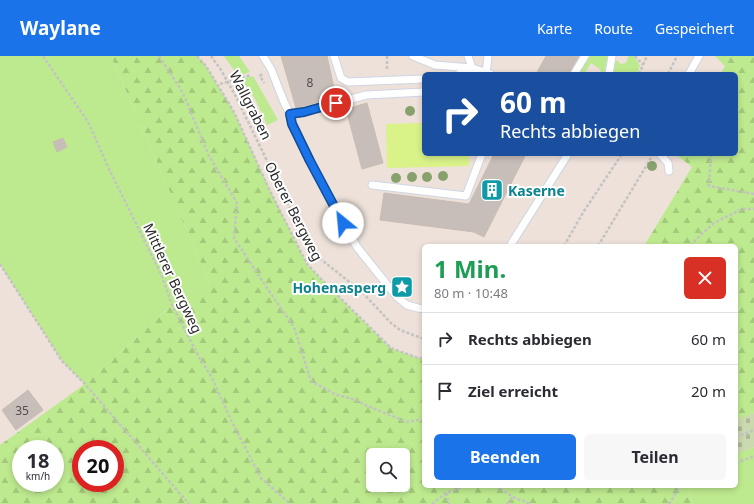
<!DOCTYPE html>
<html lang="de">
<head>
<meta charset="utf-8">
<style>
  :root { --surface:#fff; --page:#f7f7f7; --text:#2b2b33; --muted:#7c7c81; --line:#e1e1e2; --accent:#1a73e8 }
  body { margin:0; font-family:"Noto Sans",sans-serif; background:var(--page); color:var(--text); height:100vh; display:flex; flex-direction:column; font-size:15px; white-space:nowrap }
  * { box-sizing:border-box; margin:0 }
  p { font-size:13px; color:var(--muted) }
  .icon { flex:none; width:22px; height:22px; fill:none; stroke:currentColor; stroke-width:2; stroke-linecap:round; stroke-linejoin:round }
  .map { position:relative; flex:1; overflow:hidden }
  .side { position:absolute; left:422px; top:188px; width:316px; height:244px; display:flex; flex-direction:column; background:var(--surface); border-radius:6px; box-shadow:0 2px 6px #0003 }
  .side>* { flex:none }
  .guide { position:absolute; left:422px; top:16px; width:316px; height:84px; border-radius:6px; box-shadow:0 2px 6px #0003; background:#1a4fa0; color:#fff; overflow:hidden }
  .buttons { position:absolute; left:366px; top:392px; display:grid; gap:8px }
  .buttons a { display:grid; place-items:center; width:44px; height:44px; border-radius:6px; background:var(--surface); box-shadow:0 2px 6px #0003; font-size:20px }
  .speed { position:absolute; left:12px; top:384px; display:flex; gap:8px; font-size:20px; font-weight:700; text-align:center }
  .speed>* { display:grid; place-content:center; width:52px; height:52px; border-radius:50%; background:var(--surface); box-shadow:0 2px 6px #0003; line-height:1 }
  .speed small { font-size:10px; font-weight:400 }
  .speed .limit { border:6px solid #d22; background:#fff; color:#111 }
  .pin { position:absolute; display:grid; place-items:center; width:34px; height:34px; color:#fff; margin:-17px; border:2px solid #fff; border-radius:50%; box-shadow:0 1px 4px #0007 }
  .me { position:absolute; width:44px; margin:-22px; rotate:332deg; stroke-linejoin:round; filter:drop-shadow(0 0 3px #0008) }
  .turn { display:flex; align-items:center; gap:14px; height:84px; padding:0 12px; font-size:18px }
  .turn .icon { width:52px; height:52px; stroke-width:2.5 }
  .turn b { display:block; font-size:28px; line-height:34px }
  .round { display:grid; place-items:center; flex:none; width:42px; height:42px; border-radius:6px; background:var(--page) }
  .head { display:flex; align-items:center; justify-content:space-between; height:68px; padding:0 12px }
  h1 { font-size:24px; font-weight:700; line-height:30px; color:#1e9e55 }
  .action { display:flex; gap:8px; margin-top:auto; padding:8px 12px }
  .action a { flex:1; height:46px; border-radius:6px; background:var(--accent); color:#fff; font-size:16px; font-weight:700; line-height:46px; text-align:center }
  .action a+a { background:var(--page); color:var(--text) }
  ul { padding:0; list-style:none }
  li { display:flex; align-items:center; gap:12px; height:52px; padding:0 12px; border-top:1px solid var(--line) }
  li div { flex:1 }
  li b { display:block; font-size:15px }
  li em { font-style:normal }
  header { display:flex; align-items:center; gap:24px; box-sizing:border-box; height:56px; padding:0 20px; background:var(--accent); color:#fff }
  header strong { font-size:19px }
  nav { display:flex; gap:22px; margin-inline-start:auto; font-size:14px }
  .map>svg:first-child { display:block }
</style>
</head>
<body>
<header>
<strong>Waylane</strong>
<nav><a>Karte</a><a>Route</a><a>Gespeichert</a></nav>
</header>
<div class="map">
<svg width="754" height="448" viewBox="0 0 754 448">
  <defs>
    <pattern id="forest-firs" width="22" height="20" patternUnits="userSpaceOnUse"><rect width="22" height="20" fill="#beea8f"/><path d="M5 1l3.5 6h-7zM16 11l3.5 6h-7z" fill="#a3c97b"/></pattern>
    <pattern id="cemetery-stones" width="16" height="16" patternUnits="userSpaceOnUse"><rect width="16" height="16" fill="#cad9ae"/><path d="M2 7V4a2 2 0 0 1 4 0v3zM10 15v-3a2 2 0 0 1 4 0v3z" fill="#aeba96"/></pattern>
  </defs>
  <rect width="100%" height="100%" fill="#ede1d9"/>
  <path fill="#beea8f" d="M0,0H111L210,228L172,249L85,328L62,305L0,208Z
    M224,0H239L250,16L238,20Z
    M589,0H608L604,18H599L601,14L591,7L584,18H579Z
    M628,0H634L640,10L637,18H613L616,4L621,8C626,8 628,5 628,0Z
    M253,20L278,64L267,69L255,43L241,23Z
    M754,391V448H693L688,430H736V398Z"/>
  <path fill="url(#forest-firs)" fill-rule="evenodd" d="M111,0H197L206,10L234,56L269,132L307,208L325,227L391,292L418,302H424V430H688L693,448H0V389L85,328L172,249L210,228ZM21,393H55V427H21ZM81,393H115V427H81ZM373,399H403V429H373Z
    M715,0H754V357L736,364V190H644L692,111L675,98H736V18H721L725,10Z"/>
  <path fill="url(#cemetery-stones)" d="M754,357V391L736,398V364Z"/>
  <path fill="#d9f389" d="M424,67V98H469V110L387,112L386,68Z"/>
  <path fill="#c8beb9" stroke="#c8bdb2" d="M281,0H327L336,41L296,52Z
    M546,0H579L569,18H536Z
    M367,47L383,107L362,113L346,53Z
    M63,82L67,91L57,96L53,86Z
    M494,98H526L484,181L474,176L380,164L384,137L469,148Z
    M28,334L43,354L16,374L2,354Z"/>
  <g fill="none" stroke-linecap="round" stroke-linejoin="round">
    <g stroke="#ced6e4" stroke-width="9">
      <path id="lane" d="M263,0L271,13L284,46L290,58L293,68L310,105L343,167L357,191L397,241L407,249L418,252L424,253
        M334,0L341,22L348,26L424,23
        M413,0L435,9L472,12L491,18
        M468,0L472,12L470,18
        M459,18L470,13
        M486,18L488,0
        M574,18L585,0
        M609,18L612,0
        M689,18L699,0
        M290,58L304,56L366,39L424,36
        M660,98L668,107L669,115
        M372,129L466,140L482,98
        M510,190L568,98"/>
    </g>
    <path stroke="#c3c3c3" stroke-width="2.5" stroke-dasharray="3 2" stroke-linecap="butt" d="M43,0L88,66L109,113L161,218L172,249L199,301L211,320L232,366L261,422L290,448
      M159,0L183,37L208,98L237,147L234,182L267,232L294,271L311,325L337,339L356,344L365,349L407,366L424,363
      M197,0L206,10L234,56L269,133L307,208L325,227L391,292L418,302H424
      M211,0L221,14L235,39L293,158L312,192L318,201L362,236L391,267L400,274L424,283
      M387,0V15
      M635,0L643,9
      M262,18L260,20L264,27
      M639,18L647,0
      M668,18L677,0
      M237,23L251,19
      M711,98L709,130L754,138
      M564,190L584,155L622,98
      M598,190L651,102
      M691,190L696,183L714,167L742,153H754
      M0,208L62,305L85,328L189,448
      M736,381L754,374
      M736,407L754,400
      M496,430L513,441L531,448
      M446,437L449,448
      M432,448L446,437L466,430
      M507,448L513,441
      M669,448L680,430"/>
    <use href="#lane" stroke="#fff" stroke-width="7"/>
    <path stroke="#c3c3c3" stroke-width="2.5" stroke-dasharray="3 2" stroke-linecap="butt" d="M220,28L237,23"/>
  </g>
  <g fill="#88a16c">
    <circle cx="410" cy="55" r="5"/>
    <circle cx="652" cy="110" r="5"/>
    <circle cx="443" cy="120" r="5"/>
    <circle cx="412" cy="121" r="5"/>
    <circle cx="427" cy="121" r="5"/>
    <circle cx="396" cy="122" r="5"/>
  </g>
  <g fill="none" stroke-linecap="round" stroke-linejoin="round">
    <g stroke="#114b97" stroke-width="10">
      <path id="route" d="M336,47L304,56L290,58L292,68L310,105L343,167"/>
    </g>
    <use href="#route" stroke="#1a73e8" stroke-width="7"/>
  </g>
  <defs>
    <g id="building-square" transform="scale(1.15)"><rect x="-9" y="-9" width="18" height="18" rx="4" fill="#0f9aa8" stroke="#fff"/><path d="M-4-6H4V6H1V3H-1V6H-4ZM-2.5-4.3h1.7v1.8h-1.7ZM.8-4.3h1.7v1.8H.8ZM-2.5-1h1.7V.8h-1.7ZM.8-1h1.7V.8H.8Z" fill="#fff"/></g>
    <g id="sight-square" transform="scale(1.15)"><rect x="-9" y="-9" width="18" height="18" rx="4" fill="#0f9aa8" stroke="#fff"/><path d="M0-6L1.8-2.2L6-1.7L2.9 1.2L3.7 5.4L0 3.3L-3.7 5.4L-2.9 1.2L-6-1.7L-1.8-2.2Z" fill="#fff"/></g>
  </defs>
  <g fill-rule="evenodd">
    <use href="#building-square" x="492" y="134"/>
    <use href="#sight-square" x="402" y="231"/>
  </g>
  <g text-anchor="middle" dominant-baseline="central" stroke-width="4" stroke-linejoin="round" paint-order="stroke">
    <g font-size="12" fill="#514e4d">
      <text x="310" y="26">8</text>
      <text x="22" y="354">35</text>
    </g>
    <g font-size="14" fill="#292929" stroke="#fff">
      <text transform="translate(251 49) rotate(63)">Wallgraben</text>
      <text transform="translate(294 155) rotate(63)">Oberer Bergweg</text>
      <text transform="translate(173 222) rotate(65)">Mittlerer Bergweg</text>
    </g>
    <g font-size="14" font-weight="bold" fill="#0d838f" stroke="#fff" text-anchor="start">
      <text x="508" y="134">Kaserne</text>
      <text x="386" y="231" text-anchor="end">Hohenasperg</text>
    </g>
  </g>
</svg>
<div class="buttons">
<a><svg class="icon" aria-label="search" viewBox="0 0 24 24"><circle cx="10" cy="10" r="6"/><path d="M15 15l6 6"/></svg></a>
</div>
<div class="speed"><div>18<small>km/h</small></div><div class="limit">20</div></div>
<div class="pin" style="left:336px;top:47px;background:#d93025"><svg class="icon" aria-label="arrive" viewBox="0 0 24 24"><path d="M6 21V4h12l-3 4 3 4H6"/></svg></div>
<svg class="me" style="left:343px;top:167px" viewBox="-20 -20 40 40"><circle r="19" fill="#fff"/><path d="M0-13L10 11 0 6-10 11z" fill="#1a73e8"/></svg>
<div class="guide">
<div class="turn"><svg class="icon" aria-label="right" viewBox="0 0 24 24"><path d="M7 20v-9h11M14 6l5 5-5 5"/></svg><div><b>60 m</b>Rechts abbiegen</div></div>
</div>
<section class="side">
<div class="head"><div><h1>1 Min.</h1><p>80 m · 10:48</p></div><a class="round" style="background:#d93025;color:#fff"><svg class="icon" aria-label="close" viewBox="0 0 24 24"><path d="M6 6l12 12M18 6L6 18"/></svg></a></div>
<ul>
<li><svg class="icon" aria-label="right" viewBox="0 0 24 24"><path d="M7 20v-9h11M14 6l5 5-5 5"/></svg><div><b>Rechts abbiegen</b></div><em>60 m</em></li>
<li><svg class="icon" aria-label="arrive" viewBox="0 0 24 24"><path d="M6 21V4h12l-3 4 3 4H6"/></svg><div><b>Ziel erreicht</b></div><em>20 m</em></li>
</ul>
<div class="action"><a>Beenden</a><a>Teilen</a></div>
</section>
</div>
</body>
</html>
